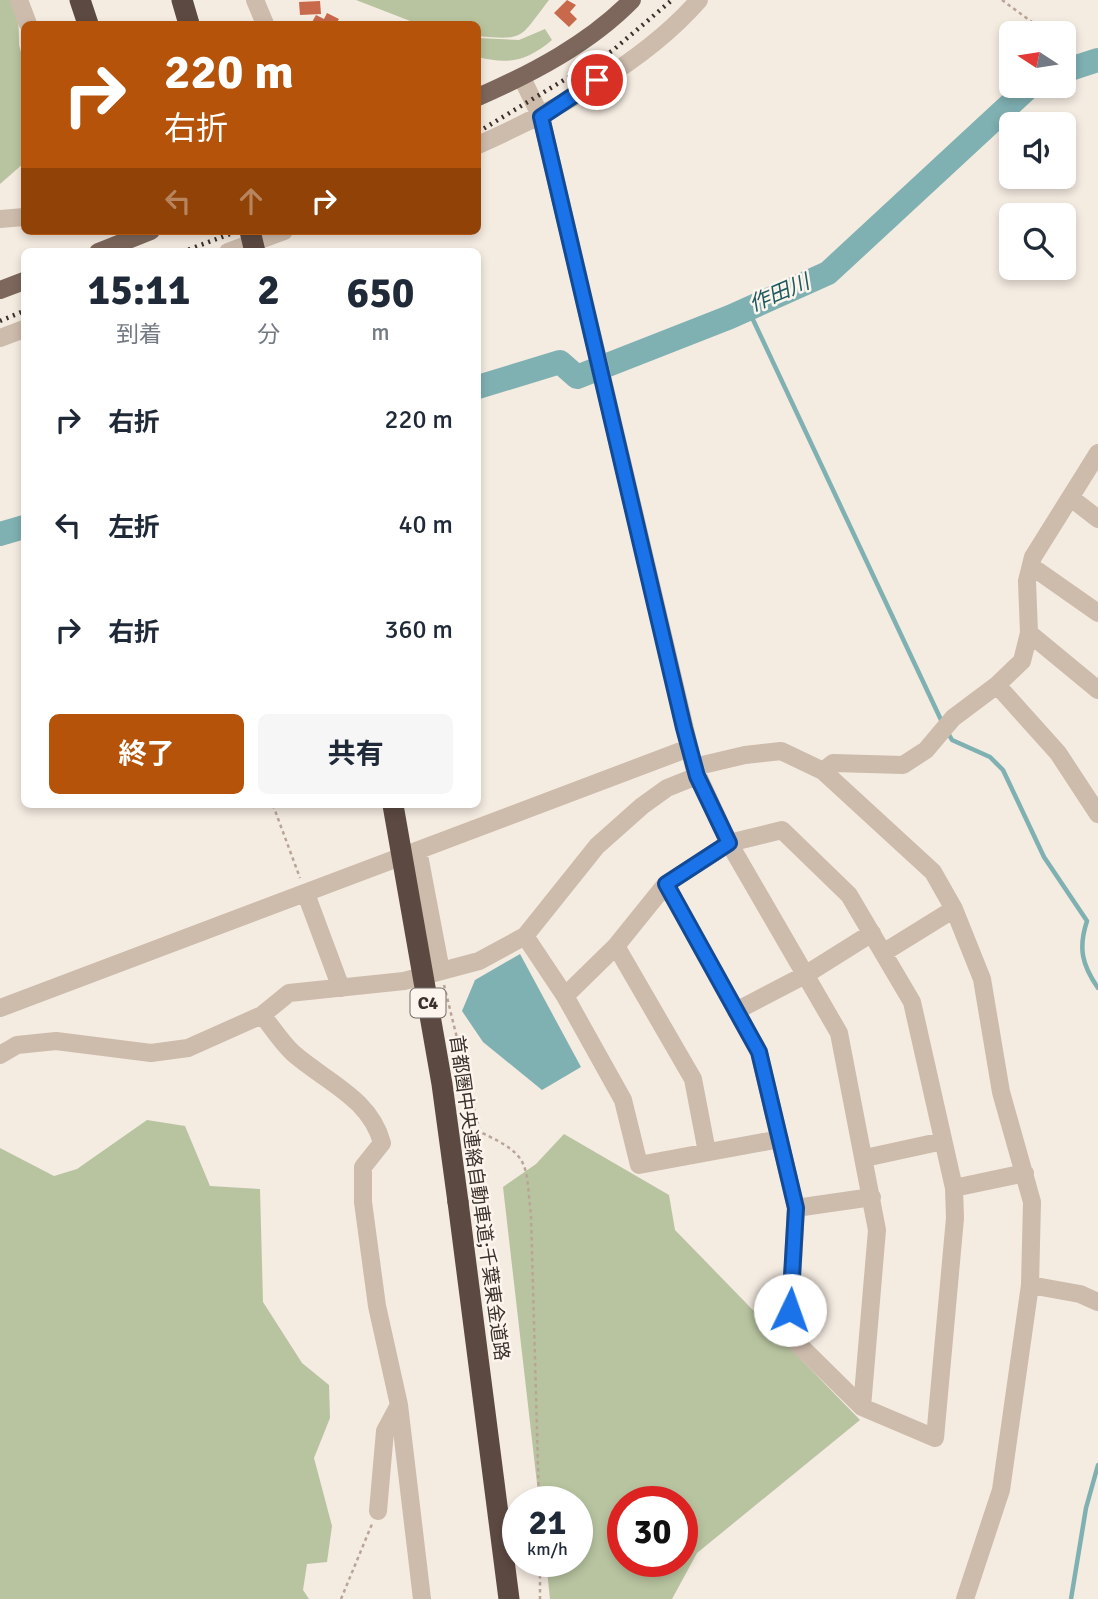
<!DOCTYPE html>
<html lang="ja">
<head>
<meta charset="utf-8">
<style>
  :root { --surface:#fff; --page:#f6f6f7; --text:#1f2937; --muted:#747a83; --accent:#b45309 }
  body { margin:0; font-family:Signika,"Noto Sans JP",sans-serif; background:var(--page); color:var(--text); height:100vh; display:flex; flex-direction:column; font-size:26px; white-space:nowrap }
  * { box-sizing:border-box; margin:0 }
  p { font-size:23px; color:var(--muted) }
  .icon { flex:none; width:38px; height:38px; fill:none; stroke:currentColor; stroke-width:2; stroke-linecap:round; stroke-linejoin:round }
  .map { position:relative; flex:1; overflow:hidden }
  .drawer { position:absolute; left:21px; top:248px; width:460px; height:560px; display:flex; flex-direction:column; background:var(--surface); border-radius:10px; box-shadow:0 4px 10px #0003 }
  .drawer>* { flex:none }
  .hud { position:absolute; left:21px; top:21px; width:460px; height:214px; border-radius:10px; box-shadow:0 4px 10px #0003; background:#b45309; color:#fff; overflow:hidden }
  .needle { width:46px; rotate:282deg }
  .fabs { position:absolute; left:999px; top:21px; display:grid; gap:14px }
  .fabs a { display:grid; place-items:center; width:77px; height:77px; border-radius:10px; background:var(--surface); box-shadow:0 4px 10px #0003; font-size:35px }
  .speed { position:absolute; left:502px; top:1486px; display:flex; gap:14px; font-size:35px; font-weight:700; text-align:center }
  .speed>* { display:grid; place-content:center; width:91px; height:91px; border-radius:50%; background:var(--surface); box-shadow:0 4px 10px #0003; line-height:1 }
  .speed small { font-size:18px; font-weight:400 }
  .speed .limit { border:10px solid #d22; background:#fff; color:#111 }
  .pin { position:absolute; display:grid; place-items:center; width:60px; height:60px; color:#fff; margin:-30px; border:4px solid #fff; border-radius:50%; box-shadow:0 2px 7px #0007 }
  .me { position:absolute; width:77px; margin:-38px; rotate:3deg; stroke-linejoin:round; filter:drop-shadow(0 0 5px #0008) }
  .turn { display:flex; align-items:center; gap:24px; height:147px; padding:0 28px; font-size:32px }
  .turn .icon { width:91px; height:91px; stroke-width:2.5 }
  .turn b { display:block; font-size:49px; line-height:60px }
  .lanes { display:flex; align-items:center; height:66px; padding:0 28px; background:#0003; justify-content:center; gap:35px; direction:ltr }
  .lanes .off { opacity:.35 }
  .eta { display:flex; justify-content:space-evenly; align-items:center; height:119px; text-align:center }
  .eta b { font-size:42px; font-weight:700; line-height:49px }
  .primary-button { display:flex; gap:14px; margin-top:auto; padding:14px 28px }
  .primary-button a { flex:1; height:80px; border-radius:10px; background:var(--accent); color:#fff; font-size:28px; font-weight:700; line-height:80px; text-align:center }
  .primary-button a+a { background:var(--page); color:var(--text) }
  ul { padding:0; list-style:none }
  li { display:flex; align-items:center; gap:21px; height:105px; padding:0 28px }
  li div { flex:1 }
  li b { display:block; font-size:26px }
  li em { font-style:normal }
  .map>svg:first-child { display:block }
</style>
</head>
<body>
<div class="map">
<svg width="1098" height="1599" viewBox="0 0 1098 1599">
  <rect width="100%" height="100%" fill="#f4ebe1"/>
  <path fill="#b8c4a0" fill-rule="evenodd" d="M0,0H18L19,45L24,63V163L0,184Z
    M356,0H549C520,37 526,41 478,36V24H418Z
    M545,29L552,40C527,61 509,65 478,57V38L519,40Z
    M147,1120L185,1126L210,1186L260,1189L263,1302L302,1363L329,1385L330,1418L314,1458L332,1526L327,1562L307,1564L303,1590L309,1599H0V1148L54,1176L77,1169Z
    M564,1134L669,1195L675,1230L860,1420L697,1553L672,1599H550L546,1561H578V1502L539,1501L503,1187L536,1164ZM623,1502H682V1561H623Z"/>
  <path fill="#7fb0b2" d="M520,954L581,1067L542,1090L483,1042L462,1011L475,980Z"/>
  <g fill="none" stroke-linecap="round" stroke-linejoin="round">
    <path stroke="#7fb0b2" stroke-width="4.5" d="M748,309L942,722
      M948,733L952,740L990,757L1003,770L1044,857L1087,921C1078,948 1082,965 1098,988
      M1071,1599L1086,1508L1098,1465"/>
    <path stroke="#7fb0b2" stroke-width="24" d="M1064,71L1098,60
      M478,387L560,362L577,377L730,317L828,273L1030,86
      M0,534L24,527"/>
  </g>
  <path fill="#c8694b" d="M567,0L576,5L570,12L577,19L569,27L554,13Z
    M320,1L321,14L300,15L299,2Z
    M327,13L339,19L336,24H311L316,15L324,19Z"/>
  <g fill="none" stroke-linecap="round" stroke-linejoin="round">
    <path stroke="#b9a596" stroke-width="2.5" stroke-dasharray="3.5 3.5" stroke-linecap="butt" d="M1002,0L1040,28
      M273,805L300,878
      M444,985L480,1132C532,1156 525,1163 531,1216L539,1502
      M540,1561V1599
      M341,1599L372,1524"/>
    <path stroke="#cdbbac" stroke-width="18" d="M19,0L28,24
      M255,0L265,24
      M522,78L541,117L694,767L729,843L839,1033L877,1230L862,1407
      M478,145C554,111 643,64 699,0
      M0,219L24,217
      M228,252L284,231
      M0,338L24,329
      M1071,498L1098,519
      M1031,566L1098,613
      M1029,633L1098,690
      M997,685L1058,753L1098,814
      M694,767L745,755L781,751L823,771L933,872L954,909L982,979L1001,1092L1032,1202L1030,1285L1001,1490L965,1599
      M823,771L833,763L903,765L926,750L953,718L997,685L1022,661L1029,633L1027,581L1033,557L1098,453
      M418,850L441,971
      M306,894L341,988
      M525,936L565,996L623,1100L639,1165L780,1139
      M616,946L693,1079L707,1152
      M883,953L954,909
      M565,996L616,946L666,884L729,843L782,830L849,895L912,1002L954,1188L955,1218L935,1438L862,1407L789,1335L796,1208L759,1052L666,884
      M0,1008L689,748
      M736,1011L805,975L872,933
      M262,1015C272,1027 281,1042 293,1053C326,1082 370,1098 382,1143L363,1167V1202L377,1306L399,1405L422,1599
      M0,1055L17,1045L56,1041L151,1053L188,1048L262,1015L289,993L404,981L479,961L525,936L597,846L642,806L667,788L697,776
      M865,1158L943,1141
      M954,1188L1025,1173
      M796,1208L872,1197
      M1030,1285L1080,1294L1098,1302
      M378,1511L385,1431L399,1405"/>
    <path stroke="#7d675c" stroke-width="18" d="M478,97C533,73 590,43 632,0
      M98,252L151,231
      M0,290L24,281"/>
    <path stroke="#5c4a42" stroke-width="21" d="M80,0L88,24
      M182,0L189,24
      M458,1202L509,1599"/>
    <path stroke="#3b302b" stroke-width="4.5" stroke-dasharray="2 5" stroke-linecap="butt" d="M478,132L612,51L672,0
      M182,252L238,231
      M0,321L24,311"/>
    <path stroke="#5c4a42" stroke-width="21" d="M250,231L255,252
      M393,805L442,1084L458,1202"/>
  </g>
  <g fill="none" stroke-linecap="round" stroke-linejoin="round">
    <g stroke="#114b97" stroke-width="18">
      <path id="route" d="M597,80L541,117L684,728L697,776L729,843L666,884L759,1052L796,1208L790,1310"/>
    </g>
    <use href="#route" stroke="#1a73e8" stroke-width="12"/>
  </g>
  <g text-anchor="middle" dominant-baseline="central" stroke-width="5" stroke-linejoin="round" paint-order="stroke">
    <rect fill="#fbf5ee" stroke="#756b66" stroke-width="2" x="410.5" y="988.5" width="35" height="29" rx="5"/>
    <g font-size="18" font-weight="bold" fill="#3b302b">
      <text x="428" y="1003">C4</text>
    </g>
    <g font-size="19" fill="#3b302b" stroke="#fbf5ee">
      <text transform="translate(479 1198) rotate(82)">首都圏中央連絡自動車道;千葉東金道路</text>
    </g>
    <g font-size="21" font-style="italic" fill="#1f5a5e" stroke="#fbf5ee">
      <text transform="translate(779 293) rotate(-23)">作田川</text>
    </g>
  </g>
</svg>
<div class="fabs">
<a><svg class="needle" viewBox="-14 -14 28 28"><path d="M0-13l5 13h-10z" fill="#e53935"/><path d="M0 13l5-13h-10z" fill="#747a83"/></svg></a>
<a><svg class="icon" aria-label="sound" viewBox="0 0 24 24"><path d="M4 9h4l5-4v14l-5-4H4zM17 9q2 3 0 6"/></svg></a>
<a><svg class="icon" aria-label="search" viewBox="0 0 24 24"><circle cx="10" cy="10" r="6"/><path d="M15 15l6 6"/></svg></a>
</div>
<div class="speed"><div>21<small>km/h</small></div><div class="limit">30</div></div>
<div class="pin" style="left:597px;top:80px;background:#d93025"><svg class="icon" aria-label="arrive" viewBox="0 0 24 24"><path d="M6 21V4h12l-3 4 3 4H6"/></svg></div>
<svg class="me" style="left:790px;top:1310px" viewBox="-20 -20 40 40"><circle r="19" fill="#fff"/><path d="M0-13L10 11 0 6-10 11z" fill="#1a73e8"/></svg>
<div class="hud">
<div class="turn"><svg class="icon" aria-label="right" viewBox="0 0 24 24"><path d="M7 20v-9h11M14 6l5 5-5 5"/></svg><div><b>220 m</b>右折</div></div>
<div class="lanes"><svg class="icon off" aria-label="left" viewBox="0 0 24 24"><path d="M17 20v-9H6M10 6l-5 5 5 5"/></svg><svg class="icon off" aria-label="ahead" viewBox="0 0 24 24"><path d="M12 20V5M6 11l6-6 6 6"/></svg><svg class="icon" aria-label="right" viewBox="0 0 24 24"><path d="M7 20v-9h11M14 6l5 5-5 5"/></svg></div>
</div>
<section class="drawer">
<div class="eta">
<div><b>15:11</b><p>到着</p></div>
<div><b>2</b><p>分</p></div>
<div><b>650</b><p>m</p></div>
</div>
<ul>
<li><svg class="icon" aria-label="right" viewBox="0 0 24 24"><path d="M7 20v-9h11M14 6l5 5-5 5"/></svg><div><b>右折</b></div><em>220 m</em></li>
<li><svg class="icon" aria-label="left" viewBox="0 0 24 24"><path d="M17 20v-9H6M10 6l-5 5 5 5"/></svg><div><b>左折</b></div><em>40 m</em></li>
<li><svg class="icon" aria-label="right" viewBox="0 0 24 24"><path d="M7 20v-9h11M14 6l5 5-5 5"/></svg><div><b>右折</b></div><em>360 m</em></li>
</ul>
<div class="primary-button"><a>終了</a><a>共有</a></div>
</section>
</div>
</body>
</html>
